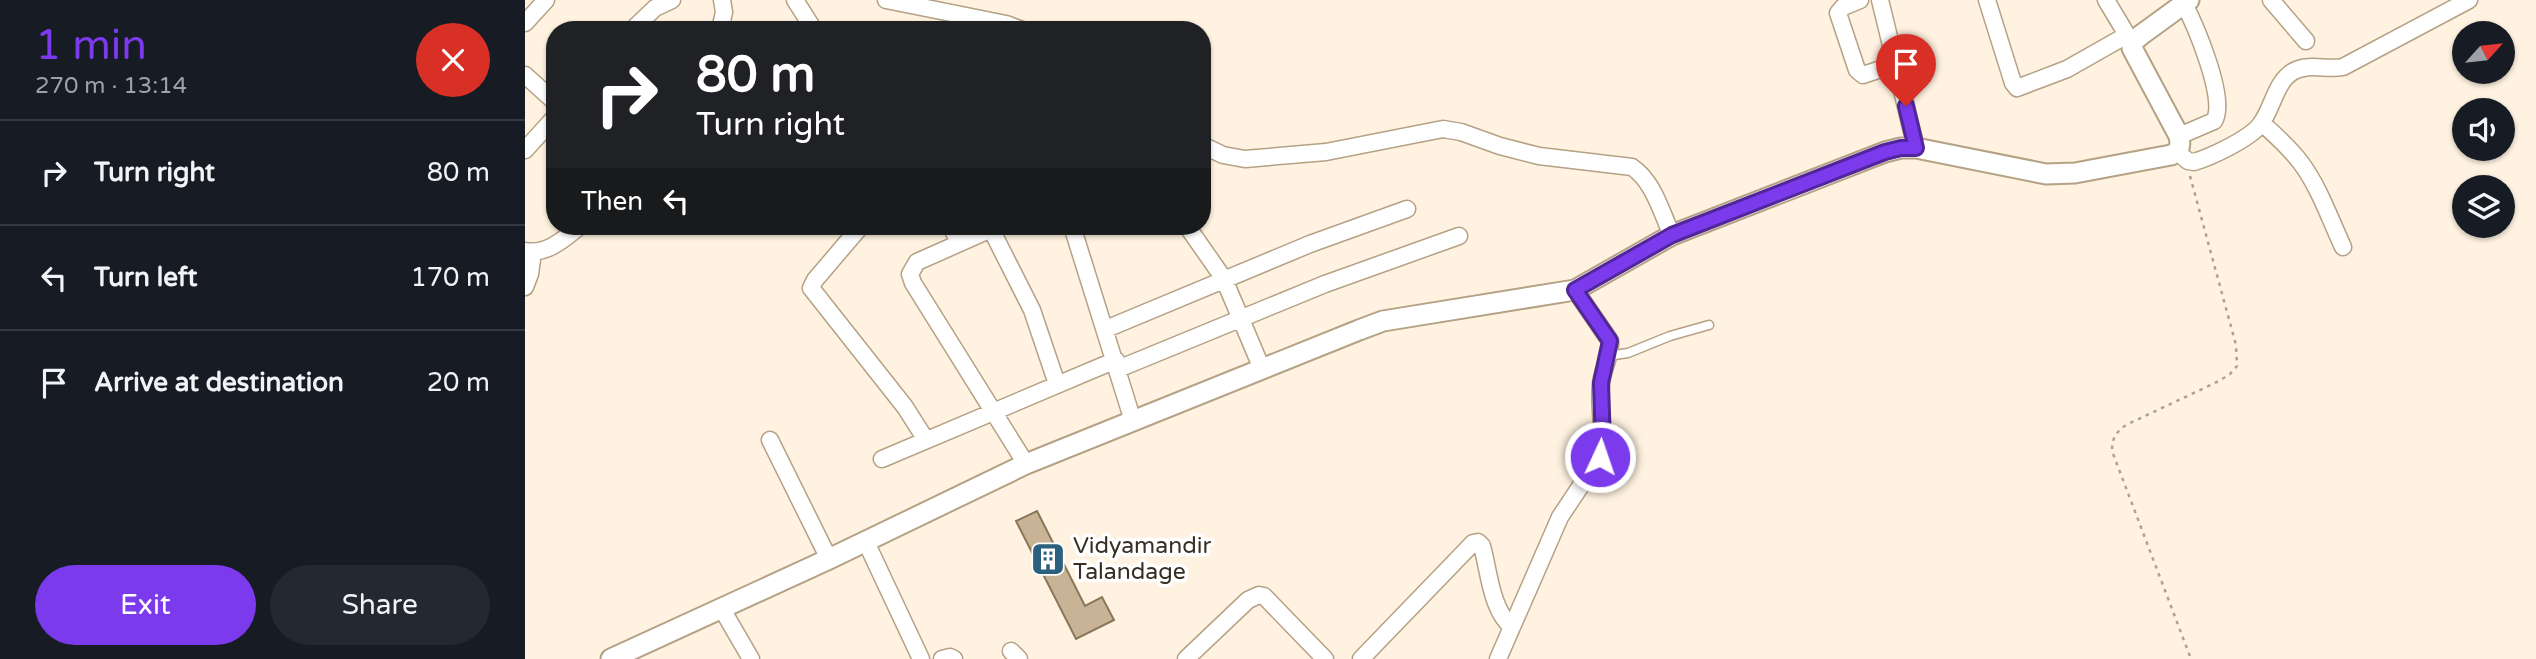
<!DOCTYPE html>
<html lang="en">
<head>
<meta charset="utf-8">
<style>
  :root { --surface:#171b24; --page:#242831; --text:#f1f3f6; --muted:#9ea1a6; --line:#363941; --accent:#7c3aed }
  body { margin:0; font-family:"Varela Round",sans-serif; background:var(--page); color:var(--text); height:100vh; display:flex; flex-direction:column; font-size:26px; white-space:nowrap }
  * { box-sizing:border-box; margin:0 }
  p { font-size:23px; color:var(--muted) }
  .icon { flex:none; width:38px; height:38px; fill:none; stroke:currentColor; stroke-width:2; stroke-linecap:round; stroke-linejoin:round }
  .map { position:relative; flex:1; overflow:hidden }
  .side { display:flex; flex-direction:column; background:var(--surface); width:525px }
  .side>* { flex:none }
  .banner { position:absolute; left:21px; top:21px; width:665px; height:214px; border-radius:28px; box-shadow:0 2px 5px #0004; background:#202124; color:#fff; overflow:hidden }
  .needle { width:46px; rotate:63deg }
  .controls { position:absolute; left:1927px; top:21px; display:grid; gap:14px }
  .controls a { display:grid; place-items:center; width:63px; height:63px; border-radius:50%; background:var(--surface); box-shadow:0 2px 5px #0004; font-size:35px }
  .pin { position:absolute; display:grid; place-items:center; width:60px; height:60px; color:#fff; margin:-72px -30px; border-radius:50% 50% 50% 0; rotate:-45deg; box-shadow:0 0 7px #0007 }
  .pin .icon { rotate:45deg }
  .me { position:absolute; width:77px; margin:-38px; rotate:3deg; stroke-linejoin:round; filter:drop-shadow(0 0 5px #0008) }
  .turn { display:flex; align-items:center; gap:24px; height:147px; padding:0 35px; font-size:32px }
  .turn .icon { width:91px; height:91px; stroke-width:2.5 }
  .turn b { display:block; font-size:49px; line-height:60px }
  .then { display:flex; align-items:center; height:66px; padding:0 35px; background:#0003; gap:14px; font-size:26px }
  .round { display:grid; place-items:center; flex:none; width:74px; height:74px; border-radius:37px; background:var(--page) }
  .headline { display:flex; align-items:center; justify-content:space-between; height:119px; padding:0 35px }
  h1 { font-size:42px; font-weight:600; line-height:52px; color:var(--accent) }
  .cta { display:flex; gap:14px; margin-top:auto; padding:14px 35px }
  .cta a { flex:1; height:80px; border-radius:42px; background:var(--accent); color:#fff; font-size:28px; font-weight:600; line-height:80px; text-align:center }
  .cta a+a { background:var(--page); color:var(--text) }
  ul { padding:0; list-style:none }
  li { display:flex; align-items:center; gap:21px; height:105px; padding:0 35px; border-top:2px solid var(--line) }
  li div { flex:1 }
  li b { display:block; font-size:26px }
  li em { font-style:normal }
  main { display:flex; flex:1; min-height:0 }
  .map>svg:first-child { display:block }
</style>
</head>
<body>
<main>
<section class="side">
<div class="headline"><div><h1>1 min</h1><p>270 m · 13:14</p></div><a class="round" style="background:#d93025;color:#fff"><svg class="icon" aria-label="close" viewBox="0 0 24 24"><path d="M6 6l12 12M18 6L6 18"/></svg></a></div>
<ul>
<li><svg class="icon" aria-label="right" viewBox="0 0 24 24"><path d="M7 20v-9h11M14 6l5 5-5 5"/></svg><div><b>Turn right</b></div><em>80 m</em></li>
<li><svg class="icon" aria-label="left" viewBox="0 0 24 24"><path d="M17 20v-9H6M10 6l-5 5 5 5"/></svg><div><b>Turn left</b></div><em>170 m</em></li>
<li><svg class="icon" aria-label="arrive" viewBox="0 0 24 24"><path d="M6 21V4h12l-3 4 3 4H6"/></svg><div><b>Arrive at destination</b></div><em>20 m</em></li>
</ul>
<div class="cta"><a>Exit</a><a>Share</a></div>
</section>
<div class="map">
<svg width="2011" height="659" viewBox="0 0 2011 659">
  <rect width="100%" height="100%" fill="#fff2e0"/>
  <path fill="#c8b396" stroke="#89765b" stroke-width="2" d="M512,511L560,606L577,597L589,620L551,639L491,521Z"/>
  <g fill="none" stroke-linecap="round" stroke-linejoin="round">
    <g stroke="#b5a184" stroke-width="11">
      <path id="service" d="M1083,356L1103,353L1145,336L1184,325"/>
    </g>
    <g stroke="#b5a184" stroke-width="19">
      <path id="minor" d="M270,0L289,30
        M361,0L481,24L497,30
        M1335,0L1318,7L1313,13L1332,70L1338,75L1371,64
        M1355,0L1391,148
        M1462,0L1488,83L1492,88L1542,69L1602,35
        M1581,0L1602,35L1609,41
        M1746,0L1781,41
        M0,23L21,0
        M107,30L130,8L147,0
        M195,30L199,12L197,0
        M0,75L30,102
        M1737,123C1751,136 1765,148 1776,163C1794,187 1805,219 1818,247
        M1654,136L1689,121C1703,100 1669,22 1657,0
        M677,145L698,155L720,159L801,152L918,129L936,132L975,146L1014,156L1107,167C1129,182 1136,212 1147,235
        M0,150L30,117
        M1652,152L1663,161L1669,162C1686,157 1724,139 1735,125C1748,109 1750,81 1769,71C1784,63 1802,70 1818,67L1944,0
        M336,226L290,280L286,288L380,407L401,440
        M426,226L434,243
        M473,226L392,262L385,274L388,283L501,464
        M547,226L608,421
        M662,226L699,279L737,369
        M466,229L507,310L532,384
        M0,251C22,255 39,239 55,226
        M0,287L5,274L8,252
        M581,329L785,244L882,209
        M593,369L800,284L934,236
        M245,440L304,559
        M357,459L591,360
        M341,542L396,659
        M197,609L226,659
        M486,651L494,659
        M417,659L425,657L429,659
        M661,659L723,600L734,595L739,596L800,659
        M836,659L948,543L953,542L957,546C964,571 966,610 987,627
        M973,659L1035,517L1075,457C1081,433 1073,409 1076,384C1077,370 1086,356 1085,341L1050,290"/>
    </g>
    <g stroke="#b5a184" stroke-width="23">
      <path id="tertiary" d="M86,659L304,559L501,464L834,330L858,321L1050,290L1147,235L1360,152L1376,148H1391L1521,174L1550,173L1646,155C1655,151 1656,146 1654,136L1607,48L1609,41L1616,35L1664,0"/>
    </g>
    <path stroke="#aca192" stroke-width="2.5" stroke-dasharray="3.5 5" stroke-linecap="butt" d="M1665,176L1711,345L1712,366L1705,374L1694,381L1601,425C1591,432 1587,438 1587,451L1666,659"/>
    <use href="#service" stroke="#fff" stroke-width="8"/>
    <use href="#minor" stroke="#fff" stroke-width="16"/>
    <use href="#tertiary" stroke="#fff" stroke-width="19"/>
  </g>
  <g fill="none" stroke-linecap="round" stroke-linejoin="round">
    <g stroke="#51269a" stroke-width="18">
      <path id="route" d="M1075,457L1078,445L1076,383L1085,341L1050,290L1147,235L1360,152L1376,148H1391L1381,106"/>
    </g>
    <use href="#route" stroke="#7c3aed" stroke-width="12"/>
  </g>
  <defs>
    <g id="building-square" transform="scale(1.75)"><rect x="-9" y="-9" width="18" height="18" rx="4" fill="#2b617c" stroke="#fff"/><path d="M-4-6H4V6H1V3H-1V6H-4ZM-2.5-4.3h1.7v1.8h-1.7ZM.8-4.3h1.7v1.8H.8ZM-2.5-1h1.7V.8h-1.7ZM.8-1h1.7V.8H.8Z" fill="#fff"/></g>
  </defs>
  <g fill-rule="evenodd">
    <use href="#building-square" x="523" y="559"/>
  </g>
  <g text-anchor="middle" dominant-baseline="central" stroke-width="7" stroke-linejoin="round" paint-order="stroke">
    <g font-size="23" fill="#372f24" stroke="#fff" text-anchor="start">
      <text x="548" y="546">Vidyamandir<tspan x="548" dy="26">Talandage</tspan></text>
    </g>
  </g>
</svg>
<div class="controls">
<a><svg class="needle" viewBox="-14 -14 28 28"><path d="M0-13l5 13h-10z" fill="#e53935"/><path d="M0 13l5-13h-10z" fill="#9ea1a6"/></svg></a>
<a><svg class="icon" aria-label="sound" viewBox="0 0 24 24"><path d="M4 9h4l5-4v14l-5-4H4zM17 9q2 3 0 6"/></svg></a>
<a><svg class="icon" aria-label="layers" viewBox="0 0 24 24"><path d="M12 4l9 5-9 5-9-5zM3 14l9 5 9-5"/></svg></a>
</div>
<div class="pin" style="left:1381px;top:106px;background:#d93025"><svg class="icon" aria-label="arrive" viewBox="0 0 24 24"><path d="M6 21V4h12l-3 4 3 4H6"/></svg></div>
<svg class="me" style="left:1075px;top:457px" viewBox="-20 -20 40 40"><circle r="17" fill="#7c3aed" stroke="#fff" stroke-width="3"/><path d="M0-11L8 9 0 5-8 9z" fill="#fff"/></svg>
<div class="banner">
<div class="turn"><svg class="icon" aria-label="right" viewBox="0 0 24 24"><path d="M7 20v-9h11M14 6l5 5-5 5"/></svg><div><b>80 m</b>Turn right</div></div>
<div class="then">Then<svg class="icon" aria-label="left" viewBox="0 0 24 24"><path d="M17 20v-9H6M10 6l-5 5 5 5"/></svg></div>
</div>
</div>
</main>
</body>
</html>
